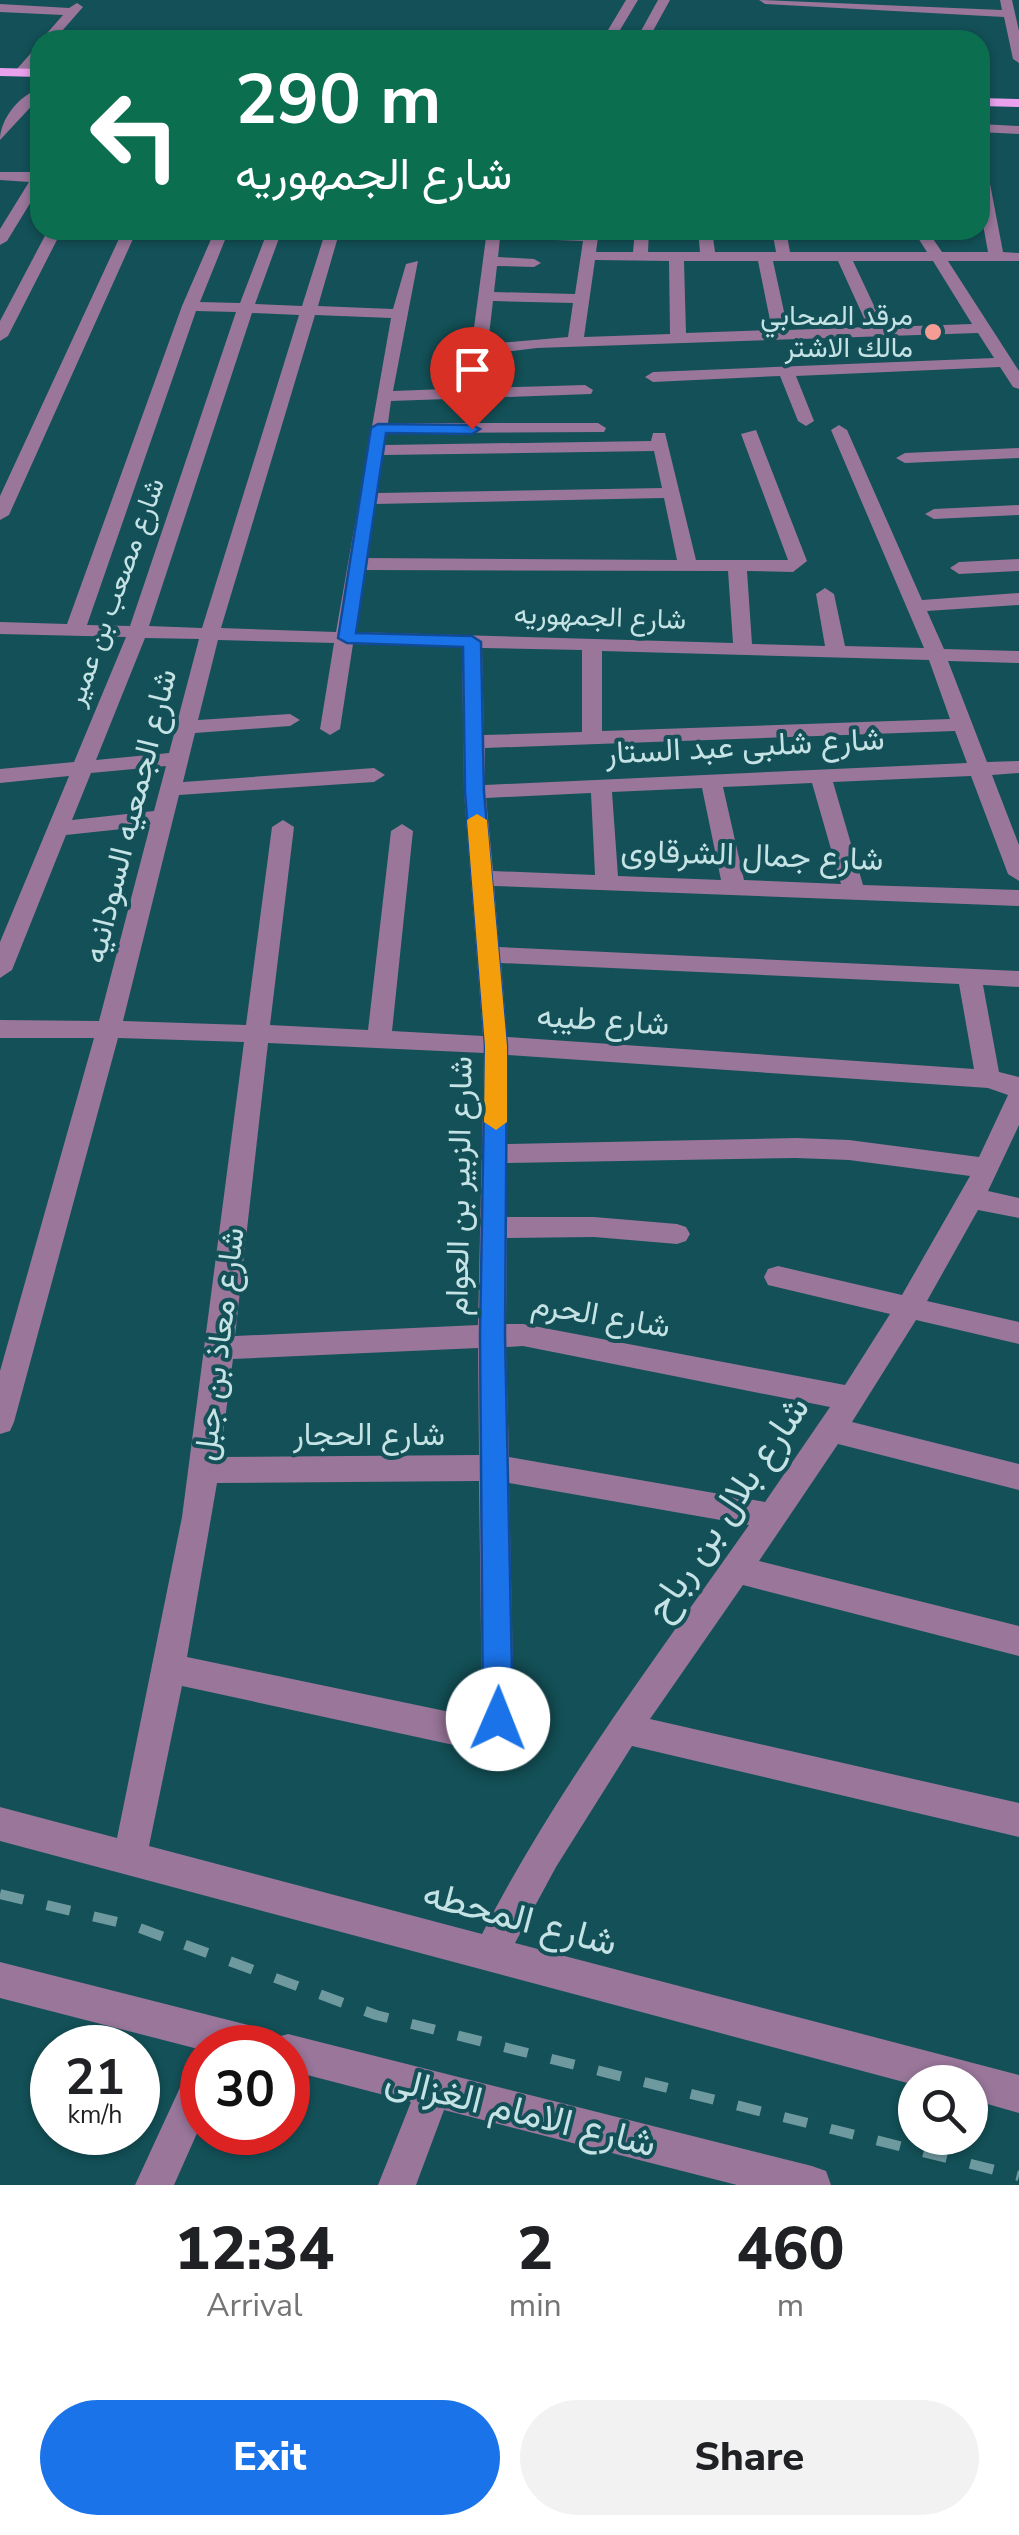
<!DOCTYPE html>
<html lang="en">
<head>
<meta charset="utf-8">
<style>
  :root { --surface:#fff; --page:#f2f2f2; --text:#202124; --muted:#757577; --accent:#1a73e8 }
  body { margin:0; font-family:"Nunito Sans",Vazirmatn,sans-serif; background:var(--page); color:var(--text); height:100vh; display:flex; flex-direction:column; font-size:38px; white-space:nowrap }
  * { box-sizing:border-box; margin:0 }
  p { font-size:32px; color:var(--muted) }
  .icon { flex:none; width:55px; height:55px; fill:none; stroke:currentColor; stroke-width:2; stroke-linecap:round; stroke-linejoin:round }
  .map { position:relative; height:2185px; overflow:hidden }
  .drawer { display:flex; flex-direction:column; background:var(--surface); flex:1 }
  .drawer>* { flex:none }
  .hud { position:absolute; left:30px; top:30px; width:960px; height:210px; border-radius:30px; box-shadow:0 2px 8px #0004; background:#0b6e4f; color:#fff; overflow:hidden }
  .tools { position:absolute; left:898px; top:2065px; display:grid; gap:20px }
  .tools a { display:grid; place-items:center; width:90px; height:90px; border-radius:50%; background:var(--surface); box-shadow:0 2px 8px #0004; font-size:50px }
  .speed { position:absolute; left:30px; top:2025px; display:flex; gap:20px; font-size:50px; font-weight:700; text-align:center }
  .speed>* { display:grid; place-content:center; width:130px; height:130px; border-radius:50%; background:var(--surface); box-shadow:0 2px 8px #0004; line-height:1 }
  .speed small { font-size:25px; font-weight:400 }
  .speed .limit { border:15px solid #d22; background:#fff; color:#111 }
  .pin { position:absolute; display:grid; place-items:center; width:85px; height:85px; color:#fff; margin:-102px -42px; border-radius:50% 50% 50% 0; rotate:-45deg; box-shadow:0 0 10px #0007 }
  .pin .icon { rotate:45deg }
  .me { position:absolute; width:110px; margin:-55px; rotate:1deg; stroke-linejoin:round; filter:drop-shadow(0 0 8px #0008) }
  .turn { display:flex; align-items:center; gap:35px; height:210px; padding:0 40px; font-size:45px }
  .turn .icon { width:130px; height:130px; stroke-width:2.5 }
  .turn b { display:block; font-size:70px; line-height:85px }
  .eta { display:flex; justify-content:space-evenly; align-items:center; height:170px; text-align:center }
  .eta b { font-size:60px; font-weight:800; line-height:70px }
  .cta { display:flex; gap:20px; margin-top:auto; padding:20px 40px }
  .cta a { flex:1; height:115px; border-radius:60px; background:var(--accent); color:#fff; font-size:40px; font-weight:800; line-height:115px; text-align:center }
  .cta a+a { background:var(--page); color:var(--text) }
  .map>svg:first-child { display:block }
</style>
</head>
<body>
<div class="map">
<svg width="1019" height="2185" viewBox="0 0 1019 2185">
  <rect width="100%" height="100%" fill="#135057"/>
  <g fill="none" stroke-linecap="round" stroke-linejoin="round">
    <path fill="#99769a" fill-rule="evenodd" d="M626,0H638L614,40H602Z
      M658,0H670L648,40H636Z
      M759,0L1002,10L1000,0H1012L1019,31V63L1013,59L1004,17L765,4Z
      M0,4L69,8L77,3L83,7L54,40H41L63,15L0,12Z
      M40,43V55L24,76H16V70Z
      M40,89V97L0,140C0,119 20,94 40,89Z
      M980,124L1019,126V134L980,132Z
      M980,164L987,168L1003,252L1019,253V261H948L1019,371V389L1013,387L1000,367L796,376L814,421L806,426L798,421L780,376L653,382L645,377L653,372L994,358L978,333L537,348L487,354V388L585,385L593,390L591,394L391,401L388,423H598L606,428L604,432L386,433L384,445L651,441L653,433H665L696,560H788L741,434L756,430L807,561L793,572L747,571L752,644L825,646L816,594L825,588L834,594L845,646L924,648L831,430L839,425L847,430L922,600L1019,593V605L927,611L944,649L1019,651V663L948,661L987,762L1019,761V773L992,775L1019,845V881L1008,874L971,776L833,782L863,885L1019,890V906L494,886L499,947L1019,971V987L983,985L999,1072L1019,1077V1125L988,1191L1019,1198V1218L978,1210L927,1301L1019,1322V1344L916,1320L852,1422L1019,1464V1490L838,1444L759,1561L1019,1626V1656L743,1585L650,1719L1019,1803V1837L632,1746L556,1867L515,1943L1019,2075V2113L970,2099V2082L915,2085L0,1841V1807L117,1838L182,1517L244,1042L118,1038L14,1422L10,1431L0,1434V1371L94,1038H0V1020L99,1021L150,826L66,835L12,970L0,978V942L69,776L0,783V769L74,762L126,637L0,634V622L67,624L182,306L215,230H229L200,302L240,303L268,230H282L255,304L302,306L326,230H340L318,306L393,309L406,264L418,261L393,391L471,388V350L487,230H599L596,252H633L635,230H649L648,252H700L698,230H712L715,252H776L772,230H786L790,252H927L913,230H927L942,252H988L980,208ZM500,238L583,241L575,294L494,292L497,266L534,267L541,263L534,259L498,257ZM595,260L669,261L670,334L584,337ZM684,261H758L772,330L686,333ZM773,261H838L868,327L788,330ZM853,261H933L972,324L884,327ZM493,301L573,303L568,337L488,344ZM196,311L236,312L130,626L87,625ZM252,313L299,315L202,628L149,626ZM315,315L391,318L336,632L221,628ZM654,451L662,488L377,493L383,455ZM664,498L677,560L367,558L375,504ZM365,570L728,571L733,643L355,632ZM145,638L199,639L169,753L96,760ZM218,640L334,643L320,729L330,735L340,729L353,644L462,647L464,792L483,1036L392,1031L413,831L402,824L391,831L368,1030L270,1025L294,827L283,820L272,827L246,1025L123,1021L179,795L374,782L385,775L374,768L183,782L195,733L290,726L300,720L290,714L198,720ZM482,648L582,650V732L484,735ZM602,651L929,660L950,719L602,731ZM955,731L967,763L485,785V748ZM166,766L154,811L72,820L91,773ZM812,783L841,884L744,880L723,787ZM702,788L721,880L618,876L612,792ZM591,793L595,875L493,871L486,798ZM501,963L959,984L974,1069L507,1037ZM268,1043L484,1053L478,1325L235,1336ZM508,1055L988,1088L1008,1095L979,1157L849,1140L796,1138L507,1144ZM796,1158L849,1160L970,1176L902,1295L778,1266L768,1269L764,1277L768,1285L890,1314L845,1385L523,1324H506L507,1238L594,1237L677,1244L686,1241L690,1234L686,1227L677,1224L594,1217H507V1163ZM523,1346L830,1407L765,1502L509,1457L506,1347ZM478,1348L479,1455L220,1457L233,1359ZM479,1481L482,1711L474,1717L187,1657L217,1483ZM509,1483L749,1525C655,1659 557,1788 482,1934L149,1846L182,1686L463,1747C485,1750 505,1740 514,1719Z
      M0,172H40V187L7,241L0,245V229L29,182L0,180Z
      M48,230H62L8,336L0,341V321Z
      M123,230H137L9,515L0,520V496Z
      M1019,448V458L905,463L896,458L905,453Z
      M1019,505V515L934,519L925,514L934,509Z
      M1019,559V571L959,574L950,568L959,562Z
      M0,1962L268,2030L281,2036L288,2034L812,2166L826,2171L831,2185H737L444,2110L416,2185H378L411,2102L288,2070V2048L202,2050L0,1998Z
      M202,2063V2122L174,2185H135L189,2068Z"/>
    <path fill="#e9a1eb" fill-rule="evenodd" d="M0,68L40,69V77L0,76Z
      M980,98L1019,99V107L980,106Z"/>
    <path stroke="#6e9a9f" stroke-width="10" stroke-dasharray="24 24" stroke-linecap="butt" d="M0,1894L134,1926L376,2015L1019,2176"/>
  </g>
  <path fill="#1a73e8" stroke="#114b97" stroke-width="2.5" d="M378,424L472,425L480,429L472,434L386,433L356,633L472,636L481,642L484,792L507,1046L505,1335L513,1719L509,1729L498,1733L488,1729L483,1719L480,1335L485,1046L465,792L463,647L347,643L338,638L371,428Z"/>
  <path fill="#f59e0b" d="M477,814L487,820L507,1046V1122L496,1130L484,1122L485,1046L467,820Z"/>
  <circle fill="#f59c94" stroke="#135057" stroke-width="4" cx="933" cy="332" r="10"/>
  <g text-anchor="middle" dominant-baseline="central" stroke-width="8" stroke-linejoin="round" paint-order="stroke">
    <g font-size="28" fill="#c5e2e5" stroke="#135057" text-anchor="end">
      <text x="913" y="316">مرقد الصحابي<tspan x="913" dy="32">مالك الاشتر</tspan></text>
    </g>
    <g font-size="28" fill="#c5e2e5" stroke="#135057">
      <text transform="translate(115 592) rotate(-70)">شارع مصعب بن عمير</text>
      <text transform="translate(600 617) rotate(2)">شارع الجمهوريه</text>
    </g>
    <g font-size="32" fill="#c5e2e5" stroke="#135057">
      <text transform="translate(745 746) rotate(-3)">شارع شلبى عبد الستار</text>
      <text transform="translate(130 816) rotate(-76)">شارع الجمعيه السودانيه</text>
      <text transform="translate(752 855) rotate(2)">شارع جمال الشرقاوى</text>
      <text transform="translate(603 1020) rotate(4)">شارع طيبه</text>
      <text transform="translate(459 1186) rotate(-89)">شارع الزبير بن العوام</text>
      <text transform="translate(601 1315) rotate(10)">شارع الحرم</text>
      <text transform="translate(219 1344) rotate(-83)">شارع معاذ بن جبل</text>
      <text x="369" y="1434">شارع الحجار</text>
    </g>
    <g font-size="38" fill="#c5e2e5" stroke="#135057">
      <text transform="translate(727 1508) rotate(-56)">شارع بلال بن رباح</text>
      <text transform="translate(520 1918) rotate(15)">شارع المحطه</text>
      <text transform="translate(521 2111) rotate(14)">شارع الامام الغزالى</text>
    </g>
  </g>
</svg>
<div class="tools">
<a><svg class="icon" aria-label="search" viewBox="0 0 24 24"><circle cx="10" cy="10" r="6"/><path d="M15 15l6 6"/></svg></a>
</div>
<div class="speed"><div>21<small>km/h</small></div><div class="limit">30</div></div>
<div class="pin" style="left:472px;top:429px;background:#d93025"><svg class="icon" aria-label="arrive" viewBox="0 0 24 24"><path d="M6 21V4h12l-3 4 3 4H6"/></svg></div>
<svg class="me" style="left:498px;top:1719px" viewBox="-20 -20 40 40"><circle r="19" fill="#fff"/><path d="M0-13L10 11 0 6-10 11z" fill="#1a73e8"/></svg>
<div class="hud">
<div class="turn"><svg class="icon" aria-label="left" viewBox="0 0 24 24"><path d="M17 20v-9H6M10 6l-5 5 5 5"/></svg><div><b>290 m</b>شارع الجمهوريه</div></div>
</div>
</div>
<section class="drawer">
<div class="eta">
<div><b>12:34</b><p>Arrival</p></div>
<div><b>2</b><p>min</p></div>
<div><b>460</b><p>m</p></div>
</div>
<div class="cta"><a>Exit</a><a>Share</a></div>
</section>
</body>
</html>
